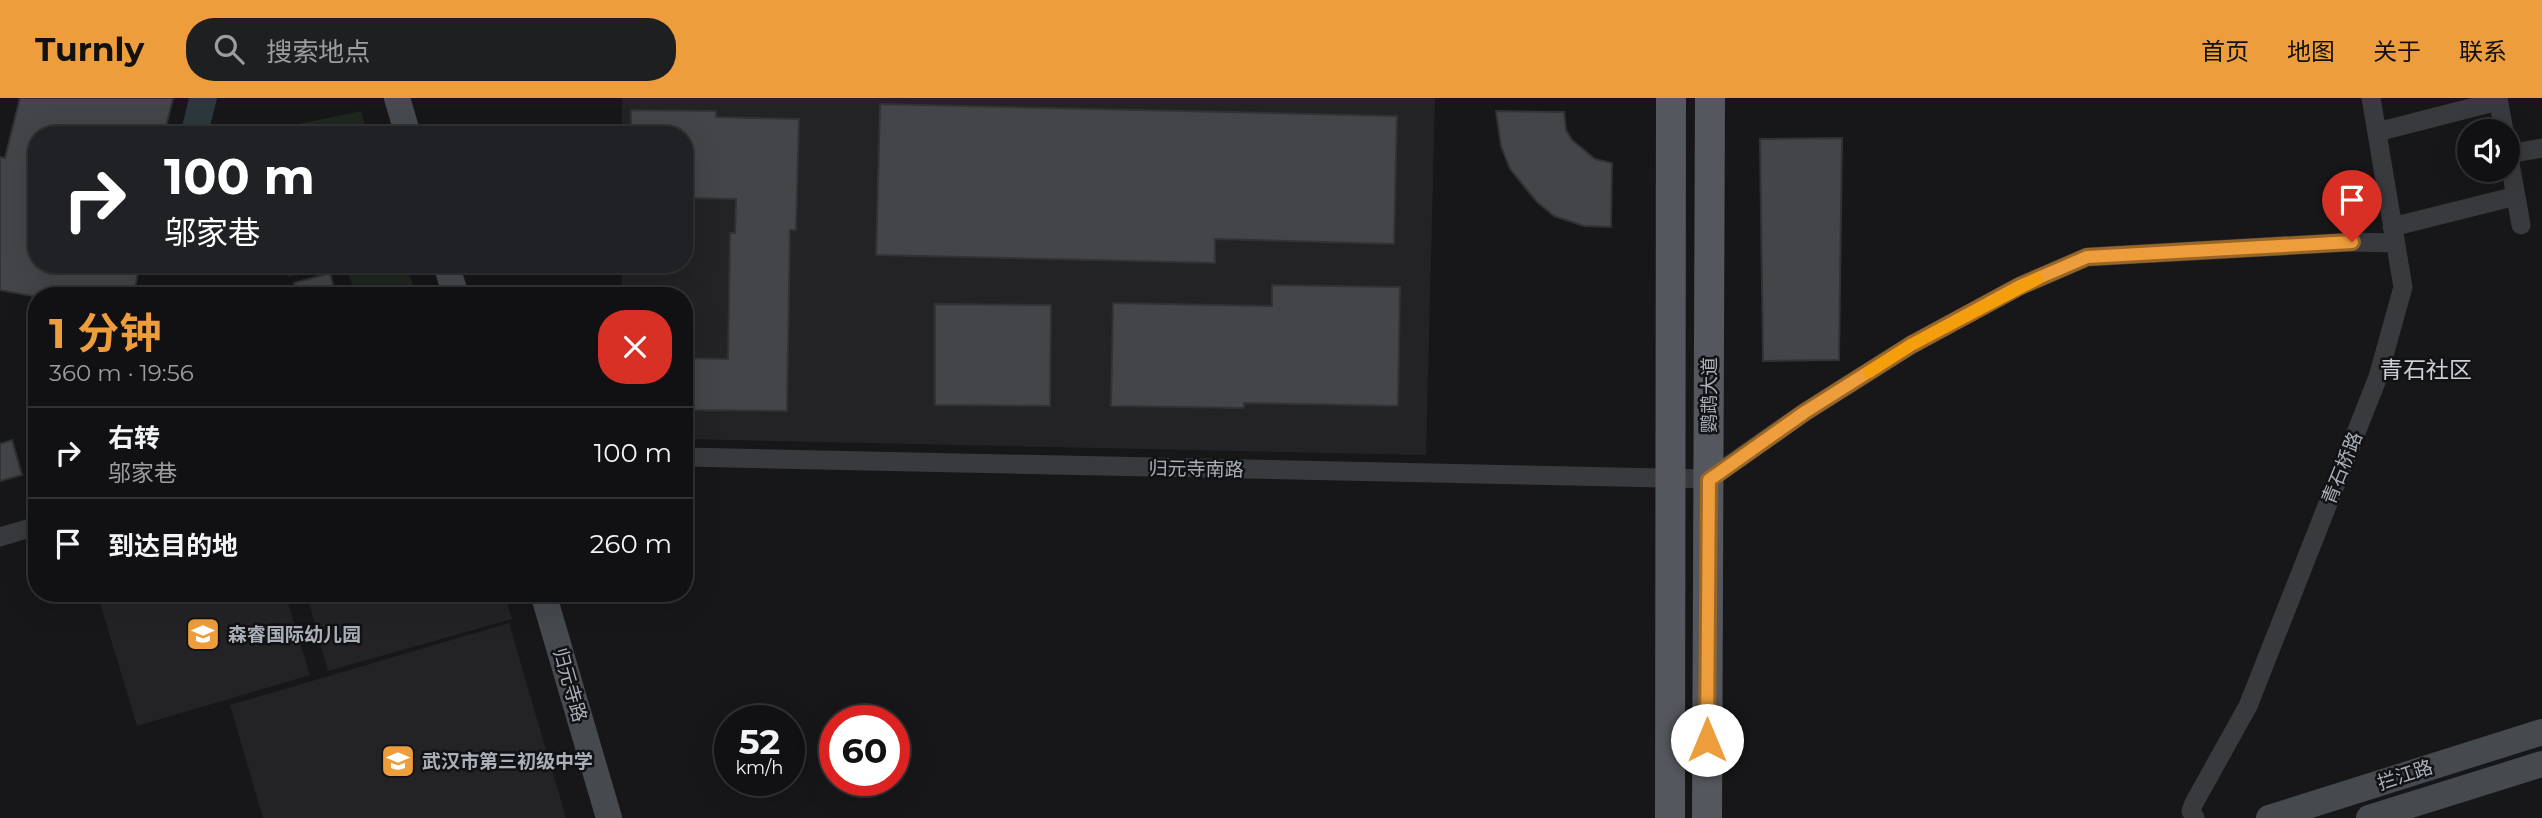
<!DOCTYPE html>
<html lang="zh">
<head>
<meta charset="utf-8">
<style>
  :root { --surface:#111113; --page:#1e1f21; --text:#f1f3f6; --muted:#9c9da0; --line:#303133; --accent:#ed9d3b }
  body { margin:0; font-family:Montserrat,"Noto Sans SC",sans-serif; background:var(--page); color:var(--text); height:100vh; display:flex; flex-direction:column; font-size:26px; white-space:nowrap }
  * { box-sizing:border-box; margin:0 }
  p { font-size:23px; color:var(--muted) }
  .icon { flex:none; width:38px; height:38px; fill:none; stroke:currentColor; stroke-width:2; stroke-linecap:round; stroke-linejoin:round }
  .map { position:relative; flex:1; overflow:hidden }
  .sheet { position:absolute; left:28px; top:189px; width:665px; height:315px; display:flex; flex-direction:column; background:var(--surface); border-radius:28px; box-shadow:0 7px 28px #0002,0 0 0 2px var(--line) }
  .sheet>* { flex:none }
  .top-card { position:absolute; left:28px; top:28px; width:665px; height:147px; border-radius:28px; box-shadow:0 7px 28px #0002,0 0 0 2px var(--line); background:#202124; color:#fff; overflow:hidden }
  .controls { position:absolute; left:2457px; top:21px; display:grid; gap:14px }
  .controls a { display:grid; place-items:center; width:63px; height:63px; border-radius:50%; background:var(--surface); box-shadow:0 7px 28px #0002,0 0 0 2px var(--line); font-size:35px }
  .speed { position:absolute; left:714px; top:607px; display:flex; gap:14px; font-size:35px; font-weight:700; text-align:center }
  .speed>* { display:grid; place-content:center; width:91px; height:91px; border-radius:50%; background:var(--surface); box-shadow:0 7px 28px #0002,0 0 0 2px var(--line); line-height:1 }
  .speed small { font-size:18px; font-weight:400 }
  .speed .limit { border:10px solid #d22; background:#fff; color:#111 }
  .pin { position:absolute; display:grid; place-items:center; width:60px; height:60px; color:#fff; margin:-72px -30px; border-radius:50% 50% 50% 0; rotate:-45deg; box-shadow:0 0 7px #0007 }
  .pin .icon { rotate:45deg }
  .me { position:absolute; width:77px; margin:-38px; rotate:0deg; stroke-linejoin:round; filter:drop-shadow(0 0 5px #0008) }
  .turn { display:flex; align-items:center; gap:24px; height:147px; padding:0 21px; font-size:32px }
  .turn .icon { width:91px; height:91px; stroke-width:2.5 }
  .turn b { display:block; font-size:49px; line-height:60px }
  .round { display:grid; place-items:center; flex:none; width:74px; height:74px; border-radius:28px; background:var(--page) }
  .overview { display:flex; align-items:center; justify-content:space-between; height:119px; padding:0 21px }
  h1 { font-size:42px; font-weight:700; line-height:52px; color:var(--accent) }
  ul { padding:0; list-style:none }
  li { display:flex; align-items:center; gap:21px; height:91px; padding:0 21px; border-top:2px solid var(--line) }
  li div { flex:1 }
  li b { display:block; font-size:26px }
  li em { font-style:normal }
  header { display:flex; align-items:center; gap:42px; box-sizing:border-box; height:98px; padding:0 35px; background:var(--accent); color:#111 }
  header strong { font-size:33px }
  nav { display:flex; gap:38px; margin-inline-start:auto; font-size:24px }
  .search { width:490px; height:63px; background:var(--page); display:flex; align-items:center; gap:18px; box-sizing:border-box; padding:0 24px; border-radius:28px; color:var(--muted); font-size:26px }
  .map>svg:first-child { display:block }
</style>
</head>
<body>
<header>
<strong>Turnly</strong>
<div class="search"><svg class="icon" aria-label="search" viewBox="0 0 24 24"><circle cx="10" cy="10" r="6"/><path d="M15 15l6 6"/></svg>搜索地点</div>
<nav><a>首页</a><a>地图</a><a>关于</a><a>联系</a></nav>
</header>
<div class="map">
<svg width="2542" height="720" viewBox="0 0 2542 720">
  <rect width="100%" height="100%" fill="#171719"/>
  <path fill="#232326" d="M622,0H1435L1426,357L684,341V198H622V166H684V37H622Z
    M97,495H285L310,577L137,628Z
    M306,495H504L512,521L328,573Z
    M509,525L566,720H263L230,607Z"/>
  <path fill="#1f271f" d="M361,13L368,37H274L275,31Z
    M290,166H343L288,179Z
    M345,166H407L416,198H356Z"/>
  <path fill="#2d383d" d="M189,0H217L208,37H180Z"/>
  <path fill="#444549" stroke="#313235" stroke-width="2" d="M20,0H173L164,37H78L55,31L53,37H37V166H139L134,198H33L0,192V59L5,60Z
    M880,6L1397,18L1394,146L1215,141V165L876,157Z
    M631,12L716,13V19L799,21L796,132H790L787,313L684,312V260L728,261L730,135H735L736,101L684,100V37H631Z
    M1496,13L1564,14L1566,32L1572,42L1595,61L1612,65L1611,129L1584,128L1554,118L1537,104L1510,71L1501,48Z
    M1842,40L1839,262L1763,263L1760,41Z
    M330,175L336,198H297L294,185Z
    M1272,187L1400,189L1398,308L1244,305V310L1111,308L1113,205L1272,208Z
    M935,206L1051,207L1050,308L935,307Z
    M12,342L22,377L0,383V346Z"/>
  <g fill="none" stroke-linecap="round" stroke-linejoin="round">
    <path stroke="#383a3e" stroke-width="19" d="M2498,0L2504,33
      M2377,34L2498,3
      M2508,54L2521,127
      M2508,56L2542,50
      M2392,129L2516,98
      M684,359L1709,381L1805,314L1911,247L2020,188L2087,159L2352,144L2394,145
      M0,439L37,428
      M2195,720L2191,713L2194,705L2248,608L2378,279L2403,189L2371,0"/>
    <path stroke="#46494e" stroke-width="26" d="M397,0L408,37
      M446,166L456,198
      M543,495L609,720
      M2269,720L2542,634
      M2369,720L2542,666"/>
    <path stroke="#54575d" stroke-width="30" d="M1670,720L1671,0
      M1707,720L1710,0"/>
  </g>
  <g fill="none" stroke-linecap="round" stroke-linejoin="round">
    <g stroke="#9a6626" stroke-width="18">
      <path id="route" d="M1707,642L1709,382L1805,314L1911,247L2020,188L2087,159L2352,144"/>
    </g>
    <use href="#route" stroke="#ed9d3b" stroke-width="12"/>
    <path stroke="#f59e0b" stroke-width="12" d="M1869,274L1911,247L2037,181"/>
  </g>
  <defs>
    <g id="school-square" transform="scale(1.75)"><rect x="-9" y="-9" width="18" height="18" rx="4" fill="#ed9d3b" stroke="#121214"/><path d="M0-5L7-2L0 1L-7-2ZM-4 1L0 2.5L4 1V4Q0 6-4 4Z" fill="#fff"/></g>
  </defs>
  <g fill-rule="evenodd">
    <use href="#school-square" x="203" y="536"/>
    <use href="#school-square" x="398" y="663"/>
  </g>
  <g text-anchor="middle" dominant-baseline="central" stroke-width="5" stroke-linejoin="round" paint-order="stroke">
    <g font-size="19" fill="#aab0b9" stroke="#121214">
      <text transform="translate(1709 297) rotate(-90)">鹦鹉大道</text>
      <text transform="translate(2342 370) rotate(-68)">青石桥路</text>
      <text transform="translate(1196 371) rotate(1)">归元寺南路</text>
      <text transform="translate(570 587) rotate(74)">归元寺路</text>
      <text transform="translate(2405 677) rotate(-18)">拦江路</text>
    </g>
    <g font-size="19" font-weight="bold" fill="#aab0b9" stroke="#121214" text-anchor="start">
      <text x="228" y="536">森睿国际幼儿园</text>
      <text x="422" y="663">武汉市第三初级中学</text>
    </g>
    <g font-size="23" fill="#caced5" stroke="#121214">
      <text x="2426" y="272">青石社区</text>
    </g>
  </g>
</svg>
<div class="controls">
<a><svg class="icon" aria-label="sound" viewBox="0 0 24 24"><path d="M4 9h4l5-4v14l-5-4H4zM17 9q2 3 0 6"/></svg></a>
</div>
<div class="speed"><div>52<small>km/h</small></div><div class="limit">60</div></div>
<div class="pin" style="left:2352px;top:144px;background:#d93025"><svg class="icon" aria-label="arrive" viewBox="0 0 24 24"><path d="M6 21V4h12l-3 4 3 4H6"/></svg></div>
<svg class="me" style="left:1707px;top:642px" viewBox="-20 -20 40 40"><circle r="19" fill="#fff"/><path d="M0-13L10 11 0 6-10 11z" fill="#ed9d3b"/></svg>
<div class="top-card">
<div class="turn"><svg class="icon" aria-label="right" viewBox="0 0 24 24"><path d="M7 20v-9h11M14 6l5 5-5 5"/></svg><div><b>100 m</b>邬家巷</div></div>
</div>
<section class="sheet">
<div class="overview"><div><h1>1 分钟</h1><p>360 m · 19:56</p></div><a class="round" style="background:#d93025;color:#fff"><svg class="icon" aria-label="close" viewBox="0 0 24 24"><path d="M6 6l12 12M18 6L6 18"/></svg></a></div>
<ul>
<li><svg class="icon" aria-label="right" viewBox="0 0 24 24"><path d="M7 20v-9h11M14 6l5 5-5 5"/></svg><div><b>右转</b><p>邬家巷</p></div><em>100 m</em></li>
<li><svg class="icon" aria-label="arrive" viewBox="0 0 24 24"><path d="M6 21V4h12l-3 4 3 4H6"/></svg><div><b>到达目的地</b></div><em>260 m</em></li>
</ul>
</section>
</div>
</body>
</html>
